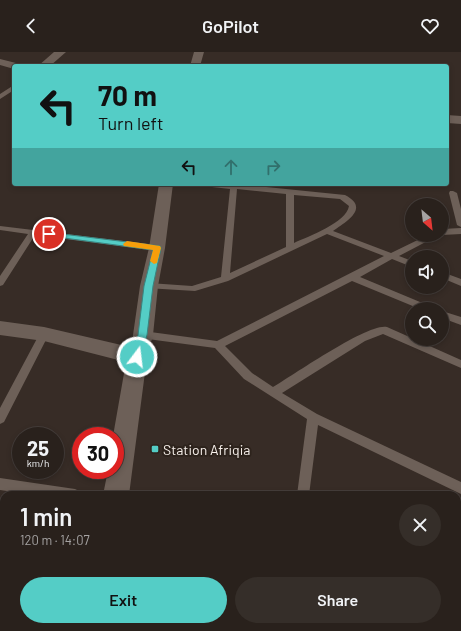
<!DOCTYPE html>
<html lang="en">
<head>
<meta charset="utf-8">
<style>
  :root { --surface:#29211c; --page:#352e29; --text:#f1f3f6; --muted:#a5a3a3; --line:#453e3b; --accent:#54cdc6 }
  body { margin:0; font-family:Barlow,sans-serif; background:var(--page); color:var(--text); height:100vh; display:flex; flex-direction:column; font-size:15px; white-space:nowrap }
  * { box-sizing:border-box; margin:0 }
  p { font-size:13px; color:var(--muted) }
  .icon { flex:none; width:22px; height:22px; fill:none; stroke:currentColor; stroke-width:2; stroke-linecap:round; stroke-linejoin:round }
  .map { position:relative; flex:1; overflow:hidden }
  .drawer { position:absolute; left:0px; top:439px; width:461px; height:140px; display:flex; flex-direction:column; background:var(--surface); border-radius:12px 12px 0 0; box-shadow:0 2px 6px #0003,0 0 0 1px var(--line) }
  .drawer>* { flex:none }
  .hud { position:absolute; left:12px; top:12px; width:437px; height:122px; border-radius:4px; box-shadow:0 2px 6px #0003,0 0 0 1px var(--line); background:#54cdc6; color:#111; overflow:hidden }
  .needle { width:26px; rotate:152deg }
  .fabs { position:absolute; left:405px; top:146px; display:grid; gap:8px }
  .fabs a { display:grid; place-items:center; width:44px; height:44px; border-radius:50%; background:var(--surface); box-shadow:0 2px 6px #0003,0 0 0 1px var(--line); font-size:20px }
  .speed { position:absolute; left:12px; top:375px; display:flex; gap:8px; font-size:20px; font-weight:700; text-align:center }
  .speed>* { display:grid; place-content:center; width:52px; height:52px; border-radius:50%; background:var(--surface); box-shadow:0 2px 6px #0003,0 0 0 1px var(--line); line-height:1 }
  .speed small { font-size:10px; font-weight:400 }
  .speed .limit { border:6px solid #d22; background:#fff; color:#111 }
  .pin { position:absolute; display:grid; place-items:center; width:34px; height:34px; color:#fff; margin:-17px; border:2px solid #fff; border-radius:50%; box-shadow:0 1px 4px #0007 }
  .me { position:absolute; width:44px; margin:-22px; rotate:15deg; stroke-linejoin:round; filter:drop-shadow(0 0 3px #0008) }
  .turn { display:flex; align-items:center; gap:14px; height:84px; padding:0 20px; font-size:18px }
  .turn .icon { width:52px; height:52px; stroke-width:2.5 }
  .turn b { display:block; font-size:28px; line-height:34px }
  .lanes { display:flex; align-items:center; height:38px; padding:0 20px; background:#0003; justify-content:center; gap:20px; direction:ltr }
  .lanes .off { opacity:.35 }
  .round { display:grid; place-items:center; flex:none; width:42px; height:42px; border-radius:21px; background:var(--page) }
  .overview { display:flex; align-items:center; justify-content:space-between; height:68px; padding:0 20px }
  h1 { font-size:24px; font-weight:600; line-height:30px }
  .button { display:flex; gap:8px; margin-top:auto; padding:8px 20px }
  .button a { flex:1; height:46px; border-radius:24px; background:var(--accent); color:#111; font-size:16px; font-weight:600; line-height:46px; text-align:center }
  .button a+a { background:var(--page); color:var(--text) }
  header { display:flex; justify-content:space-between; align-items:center; height:52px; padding:0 20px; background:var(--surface); font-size:18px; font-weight:600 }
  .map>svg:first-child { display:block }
</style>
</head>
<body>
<header><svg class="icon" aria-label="back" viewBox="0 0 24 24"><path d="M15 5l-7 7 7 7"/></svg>GoPilot<svg class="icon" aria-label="heart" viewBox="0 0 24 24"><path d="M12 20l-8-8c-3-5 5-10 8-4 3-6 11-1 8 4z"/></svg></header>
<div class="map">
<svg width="461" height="579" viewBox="0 0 461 579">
  <rect width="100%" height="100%" fill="#372c26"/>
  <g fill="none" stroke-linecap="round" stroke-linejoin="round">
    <path fill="#6d6058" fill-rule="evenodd" d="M14,33V38L0,47V42Z
      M199,132H238L345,143C370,156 347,169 333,179L391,201L428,183H439L399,204L412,209V215L392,207L360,225L432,255L434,257H420L352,229L225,294L252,321L273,335C292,324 369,270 387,275L461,308V316L383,282L365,289L282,341L317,362L461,430V442L318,373L309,443H297L307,367L244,327L215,296L140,286L138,283L140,280L143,279L217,289L384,204L327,182L228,229L195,239L146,236L144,234L146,232L149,231L192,234L221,225L230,137L203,134ZM237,137L286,142V195L230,221ZM294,143L340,147L349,154C346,171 309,184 294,191Z
      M450,139H453L457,141L461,157V175L457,173L449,141Z
      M0,174L157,193L161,196L157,199L35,183L3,233L0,234V224L28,182L0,178Z
      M461,176V182L442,183V177Z
      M442,220L461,227V234L442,226Z
      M442,259L461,265V273L442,266Z
      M44,278L47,279L49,282L4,370L0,372V356L41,279Z
      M0,426L75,437L79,439L81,443H35L0,438Z"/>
    <path fill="#6d6058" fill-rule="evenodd" d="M54,0H66L50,14H38Z
      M194,0H204L200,14H190Z
      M0,7L20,12L21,14H14V17L0,13Z
      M447,63L461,64V72L447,71Z
      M159,132H173L165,196L158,234L153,283L147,305L129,443H103L108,418H115V384H113L126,310L44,289L0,283V269L44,275L130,295L133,283L140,234L149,196Z
      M62,575H121L122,579H92L91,576L90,579H60Z"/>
    <path fill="#6d6058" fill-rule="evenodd" d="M0,562H4V575H48L47,579H0Z"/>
  </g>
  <path fill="#54cdc6" stroke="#378581" d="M46,180L160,194L161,196L153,234L147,283L140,307H134L132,305L138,283L144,234L153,198L49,184L45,182Z"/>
  <path fill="#f59e0b" d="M127,189L160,194L161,196L157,211L154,212L150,209L153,198L124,194L123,192Z"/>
  <rect fill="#54cdc6" stroke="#2d231c" stroke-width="1.5" x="151" y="393" width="8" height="8" rx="2"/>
  <g text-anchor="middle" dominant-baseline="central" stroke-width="4" stroke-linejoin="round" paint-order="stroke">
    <g font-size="14" fill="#f7f0eb" stroke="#2d231c" text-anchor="start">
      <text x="163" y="397">Station Afriqia</text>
    </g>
  </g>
</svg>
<div class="fabs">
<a><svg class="needle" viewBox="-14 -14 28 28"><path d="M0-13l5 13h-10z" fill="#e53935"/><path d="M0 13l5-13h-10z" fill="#a5a3a3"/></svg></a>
<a><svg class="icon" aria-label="sound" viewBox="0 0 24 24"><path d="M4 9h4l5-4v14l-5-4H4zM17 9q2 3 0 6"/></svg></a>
<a><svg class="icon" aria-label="search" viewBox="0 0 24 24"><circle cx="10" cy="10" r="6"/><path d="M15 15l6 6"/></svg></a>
</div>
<div class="speed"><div>25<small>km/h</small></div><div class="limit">30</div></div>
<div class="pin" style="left:49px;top:182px;background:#d93025"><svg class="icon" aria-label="arrive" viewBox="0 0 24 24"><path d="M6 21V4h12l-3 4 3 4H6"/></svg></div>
<svg class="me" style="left:137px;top:305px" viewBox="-20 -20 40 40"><circle r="17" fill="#54cdc6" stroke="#fff" stroke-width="3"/><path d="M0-11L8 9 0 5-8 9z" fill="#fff"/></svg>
<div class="hud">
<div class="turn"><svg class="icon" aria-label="left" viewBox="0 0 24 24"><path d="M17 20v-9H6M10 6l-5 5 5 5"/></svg><div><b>70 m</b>Turn left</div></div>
<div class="lanes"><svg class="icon" aria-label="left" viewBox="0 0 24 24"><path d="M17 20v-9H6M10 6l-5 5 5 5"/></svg><svg class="icon off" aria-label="ahead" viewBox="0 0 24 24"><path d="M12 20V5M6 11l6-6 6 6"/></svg><svg class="icon off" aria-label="right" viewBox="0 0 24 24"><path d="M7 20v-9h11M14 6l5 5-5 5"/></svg></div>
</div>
<section class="drawer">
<div class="overview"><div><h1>1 min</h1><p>120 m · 14:07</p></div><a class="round"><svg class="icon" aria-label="close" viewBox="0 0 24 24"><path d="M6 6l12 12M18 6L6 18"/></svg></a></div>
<div class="button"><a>Exit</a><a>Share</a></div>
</section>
</div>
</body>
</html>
